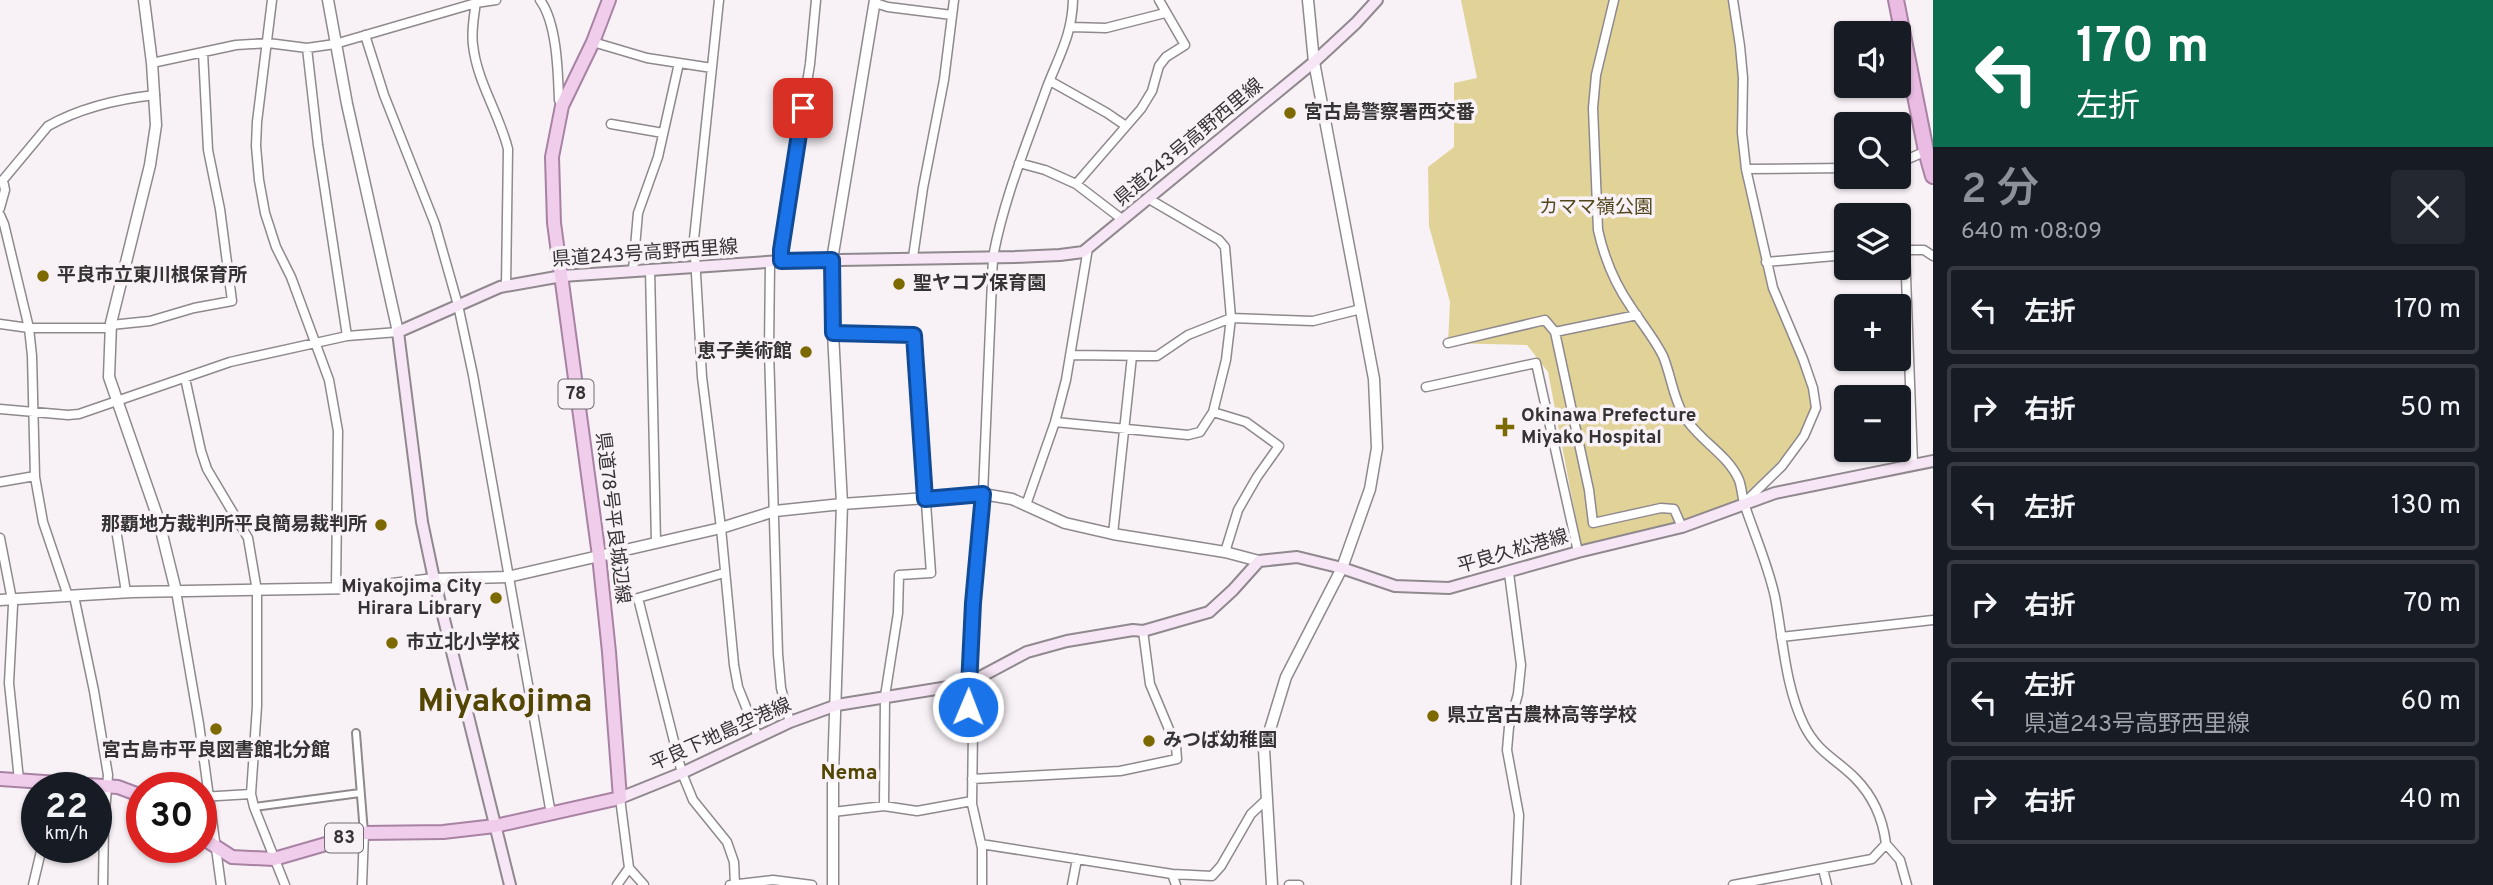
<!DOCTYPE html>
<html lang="ja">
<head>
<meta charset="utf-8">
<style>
  :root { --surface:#171b24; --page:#242831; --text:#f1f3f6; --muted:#9ea1a6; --line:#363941; --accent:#8c9099 }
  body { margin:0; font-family:Overpass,"Noto Sans JP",sans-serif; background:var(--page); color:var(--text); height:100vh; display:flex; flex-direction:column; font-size:26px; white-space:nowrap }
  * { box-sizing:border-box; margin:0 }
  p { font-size:23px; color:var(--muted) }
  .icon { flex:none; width:38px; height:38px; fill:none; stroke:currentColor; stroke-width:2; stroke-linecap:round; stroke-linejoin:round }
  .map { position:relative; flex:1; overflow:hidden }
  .sheet { display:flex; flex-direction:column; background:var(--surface); width:560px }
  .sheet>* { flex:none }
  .guide { background:#0b6e4f; color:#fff; overflow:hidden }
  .controls { position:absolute; left:1834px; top:21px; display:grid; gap:14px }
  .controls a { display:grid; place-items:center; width:77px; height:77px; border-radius:7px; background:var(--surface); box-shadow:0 2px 5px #0004; font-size:35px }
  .speed { position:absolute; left:21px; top:772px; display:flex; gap:14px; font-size:35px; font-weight:700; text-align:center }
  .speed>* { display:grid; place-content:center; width:91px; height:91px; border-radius:50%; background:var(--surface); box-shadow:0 2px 5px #0004; line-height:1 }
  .speed small { font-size:18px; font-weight:400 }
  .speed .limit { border:10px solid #d22; background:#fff; color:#111 }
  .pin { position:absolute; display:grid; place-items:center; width:60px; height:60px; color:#fff; margin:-30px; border-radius:14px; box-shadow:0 4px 10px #0006 }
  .me { position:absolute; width:77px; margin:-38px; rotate:1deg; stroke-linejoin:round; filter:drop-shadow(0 0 5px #0008) }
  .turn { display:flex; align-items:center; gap:24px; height:147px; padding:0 28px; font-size:32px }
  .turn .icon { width:91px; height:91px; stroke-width:2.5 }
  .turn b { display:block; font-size:49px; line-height:60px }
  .round { display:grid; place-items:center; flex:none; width:74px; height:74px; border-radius:7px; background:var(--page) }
  .summary { display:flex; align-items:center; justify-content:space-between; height:119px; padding:0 28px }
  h1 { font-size:42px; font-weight:600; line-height:52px; color:var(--accent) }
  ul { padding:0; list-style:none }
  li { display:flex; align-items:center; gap:21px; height:88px; margin:0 14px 10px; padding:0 14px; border:4px solid var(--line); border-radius:7px }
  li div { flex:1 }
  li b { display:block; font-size:26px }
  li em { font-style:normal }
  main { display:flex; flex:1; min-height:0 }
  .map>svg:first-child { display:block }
</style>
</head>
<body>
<main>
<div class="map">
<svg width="1933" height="885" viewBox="0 0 1933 885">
  <rect width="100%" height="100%" fill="#f8f2f7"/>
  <path fill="#e1d397" d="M1461,0H1732L1743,88L1746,170L1766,262L1816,408L1802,439L1747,492L1749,501L1682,527L1581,546L1548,372L1527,345L1448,343L1450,302L1429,226L1428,167L1454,147V83L1477,78Z"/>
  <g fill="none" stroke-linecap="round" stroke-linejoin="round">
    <g stroke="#8f898e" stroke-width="10">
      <path id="pedestrian" d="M356,733L364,833
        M254,807L360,793"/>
    </g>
    <g stroke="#8f898e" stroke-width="11">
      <path id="minor" d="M272,0L257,122L256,146L259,180L265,213L276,247L291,277L329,380L338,431L336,588
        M540,0C557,23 558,72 559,100L562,106
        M719,0L694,239L702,377L721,528L734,665L738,687L758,737
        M1614,0L1596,75L1593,108L1598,230C1604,257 1615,284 1631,307C1642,324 1654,338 1663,356C1671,375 1673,398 1684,416C1698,440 1728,454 1739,480C1742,488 1742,498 1745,506C1755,536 1768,565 1775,597C1783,639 1785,686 1804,725C1818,753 1835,758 1855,778C1873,796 1883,820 1886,844L1872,859L1733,885
        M1733,0L1740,46L1743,78L1742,133L1746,169L1773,288L1803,359L1813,388L1816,408L1804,436L1782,466L1744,503
        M476,2C474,16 471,31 473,45C477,82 499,113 508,149L506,286
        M875,3L888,7L952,15
        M1071,27L1106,28L1165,13
        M365,35L384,95L435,224L458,305L473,375L551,814
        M593,42L647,58L712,68
        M307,48L318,145L347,336
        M152,63L236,45L268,43L307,48L335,44L476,3L496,0
        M1050,81L1107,113L1126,126
        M611,124L663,133
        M1019,163L1045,170L1076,184L1123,220
        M1899,163L1926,151
        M1746,169L1846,168
        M3,180L48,126C80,108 118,99 155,95
        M1076,184L1141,109L1152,91L1159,66L1166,57L1185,45L1159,0
        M0,208L5,190L3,180
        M0,215L4,224L29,328L32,356L35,477L43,522L68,596
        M1899,250H1924L1933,256
        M1905,250L1913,464
        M913,257L923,188L944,80L954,0
        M781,261L786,213L810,64L816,0
        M1766,262L1846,255
        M770,263L769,350L778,654L781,688L790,722
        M650,269L656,543
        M633,270L638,213L658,157L679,63
        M0,324L29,328H111
        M111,325L150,321L194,308L232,301L220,209L208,150L203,52
        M1555,332L1589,490L1593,523L1661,508L1674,509L1682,527
        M833,333L914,335L931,573L899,575L898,613L885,696L884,806
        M1448,343L1545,320L1555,332L1637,315
        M1070,355L1157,356L1188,335L1231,318L1313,321L1361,309
        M185,378L201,451L207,469L248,538L257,591V706L251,794L254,807L285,885
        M1426,387L1536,363L1578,552
        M0,409L68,415L79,414L230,362L347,336L398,332
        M1213,412L1246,422L1279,446L1257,477L1238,510L1225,552
        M1055,422L1188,435L1200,432L1213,412L1226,360L1231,318L1225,247L1219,240L1149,199
        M0,482L35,476
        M1026,505L1055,422L1066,380L1088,248
        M115,523L126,592
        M1113,534L1132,356
        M0,538L13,605L9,683L19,780
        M724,573L638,598L682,773L693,800L727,842L734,862L735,885
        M1509,573L1521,665L1518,694L1509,727L1507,750L1519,815L1516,885
        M176,591L199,724L221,885
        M74,596L94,691L108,775L104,825L103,885
        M1781,637L1933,620
        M972,779L1120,771L1177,759L1176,746L1150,684L1143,631
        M201,797L251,794
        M620,798L629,868L644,885
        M833,812L884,806L917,811L972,801
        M981,844L1172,874L1176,885
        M1886,844L1900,860L1907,885
        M1823,869L1827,885
        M1172,874L1212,876L1221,866L1251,814L1267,799
        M33,885L42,847
        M362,885L364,833
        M617,885L629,868
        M730,885L773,880L812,885
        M982,885V848L972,804L973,729L967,699L983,494L993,257C1004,198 1027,143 1047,87C1059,56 1072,35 1073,0
        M1072,885L1077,859
        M1289,885H1299"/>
    </g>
    <g stroke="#8f898e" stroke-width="13">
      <path id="tertiary" d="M144,0L152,63L156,125L150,165L111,323L109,377L158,518L176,591
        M328,0L347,104L398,332
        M0,600L132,592L359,588L434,579L508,577L721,528L775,511L842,504L983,494L1012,499L1065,523L1113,534L1225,552L1259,561
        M833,885V774L842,504L833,333L832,260L875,0
        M1272,885L1264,749L1286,677L1342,568L1370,489L1377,448L1374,379L1314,62L1308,0"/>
    </g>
    <g stroke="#8f898e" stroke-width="14">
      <path id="secondary" d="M620,798L682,773L790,722L837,705L967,684L1027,652L1067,641L1133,630L1143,631L1209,612L1233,590L1259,561L1297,557L1342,568L1395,586L1449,588L1578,552L1682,527L1775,493L1933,461
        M510,885L434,579L422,522L398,332L500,287L562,276L781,261L1015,257L1060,255L1083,252L1314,62L1356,23L1377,0"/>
    </g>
    <g stroke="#a882a3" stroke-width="16">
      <path id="primary" d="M0,779L118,787L142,796
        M201,837L232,857L274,859L364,833L443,832L495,826L620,798L609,652L599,556L554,223L552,157L562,106L593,42L609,0"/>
    </g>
    <g stroke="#a882a3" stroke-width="18">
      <path id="trunk" d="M1896,0L1926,151L1933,176"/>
    </g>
    <use href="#pedestrian" stroke="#fff" stroke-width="6"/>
    <use href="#minor" stroke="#fff" stroke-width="8"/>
    <use href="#tertiary" stroke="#fff" stroke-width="10"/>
    <use href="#secondary" stroke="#f7e6f5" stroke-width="10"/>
    <use href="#primary" stroke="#efcdeb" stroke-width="12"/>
    <use href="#trunk" stroke="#eabce4" stroke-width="14"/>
  </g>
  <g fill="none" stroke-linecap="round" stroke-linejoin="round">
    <g stroke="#114b97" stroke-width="18">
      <path id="route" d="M803,108L781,250V261L832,260L833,333L914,335L925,499L983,494L973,603L968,707"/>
    </g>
    <use href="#route" stroke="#1a73e8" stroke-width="12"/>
  </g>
  <g fill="#7c6900" stroke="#f8f2f7" stroke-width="2.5">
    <circle cx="1290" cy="113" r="7"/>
    <circle cx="43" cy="276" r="7"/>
    <circle cx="899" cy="284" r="7"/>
    <circle cx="806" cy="352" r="7"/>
    <path d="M1501.5 416.5h7v7h7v7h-7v7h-7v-7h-7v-7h7z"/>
    <circle cx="381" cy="525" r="7"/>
    <circle cx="496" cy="598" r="7"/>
    <circle cx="392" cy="643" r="7"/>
    <circle cx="1433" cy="716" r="7"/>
    <circle cx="216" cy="729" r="7"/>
    <circle cx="1149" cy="741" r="7"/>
  </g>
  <g text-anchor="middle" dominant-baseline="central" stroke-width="7" stroke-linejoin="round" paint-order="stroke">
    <g fill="#f8f2f7" stroke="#706c6f" stroke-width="2">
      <rect x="558.5" y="379.5" width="35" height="29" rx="5"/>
      <rect x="325" y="823.5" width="38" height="29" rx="5"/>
    </g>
    <g font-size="18" font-weight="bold" fill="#363335">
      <text x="576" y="394">78</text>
      <text x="344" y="838">83</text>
    </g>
    <g font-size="19" font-weight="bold" fill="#363335" stroke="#f8f2f7" text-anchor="start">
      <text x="1304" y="113">宮古島警察署西交番</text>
      <text x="57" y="276">平良市立東川根保育所</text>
      <text x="913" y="284">聖ヤコブ保育園</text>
      <text x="792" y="352" text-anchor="end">恵子美術館</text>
      <text x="1521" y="416">Okinawa Prefecture<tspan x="1521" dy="22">Miyako Hospital</tspan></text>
      <text x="367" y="525" text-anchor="end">那覇地方裁判所平良簡易裁判所</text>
      <text x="482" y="587" text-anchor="end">Miyakojima City<tspan x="482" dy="22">Hirara Library</tspan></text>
      <text x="406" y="643">市立北小学校</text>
      <text x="1447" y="716">県立宮古農林高等学校</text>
      <text x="1163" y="741">みつば幼稚園</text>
      <text x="216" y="751" text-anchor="middle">宮古島市平良図書館北分館</text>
    </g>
    <g font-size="19" fill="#363335" stroke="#f8f2f7">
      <text transform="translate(1189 143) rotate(-40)">県道243号高野西里線</text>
      <text transform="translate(645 254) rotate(-4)">県道243号高野西里線</text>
      <text transform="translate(612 518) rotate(83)">県道78号平良城辺線</text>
      <text transform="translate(1513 552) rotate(-16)">平良久松港線</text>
      <text transform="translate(721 735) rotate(-24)">平良下地島空港線</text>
    </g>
    <g font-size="19" fill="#53481d" stroke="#f8f2f7">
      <text x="1596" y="208">カママ嶺公園</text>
    </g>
    <g font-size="21" font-weight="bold" fill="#534502" stroke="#f8f2f7">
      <text x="849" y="773">Nema</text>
    </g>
    <g font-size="33" font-weight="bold" fill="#534502" stroke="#f8f2f7">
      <text x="505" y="703">Miyakojima</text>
    </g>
  </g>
</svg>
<div class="controls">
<a><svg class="icon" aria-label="sound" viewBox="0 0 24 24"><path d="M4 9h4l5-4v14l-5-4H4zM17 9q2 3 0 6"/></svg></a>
<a><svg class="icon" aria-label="search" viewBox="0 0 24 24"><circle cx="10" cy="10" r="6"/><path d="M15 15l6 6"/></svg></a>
<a><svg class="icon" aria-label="layers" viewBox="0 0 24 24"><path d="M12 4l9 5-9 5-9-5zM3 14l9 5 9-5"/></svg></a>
<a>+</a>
<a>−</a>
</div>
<div class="speed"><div>22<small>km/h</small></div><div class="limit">30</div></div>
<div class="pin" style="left:803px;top:108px;background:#d93025"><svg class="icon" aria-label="arrive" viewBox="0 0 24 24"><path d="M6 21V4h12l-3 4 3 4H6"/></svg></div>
<svg class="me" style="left:968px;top:707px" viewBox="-20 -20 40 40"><circle r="17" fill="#1a73e8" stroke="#fff" stroke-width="3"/><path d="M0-11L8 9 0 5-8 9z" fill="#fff"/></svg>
</div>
<section class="sheet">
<div class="guide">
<div class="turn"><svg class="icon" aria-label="left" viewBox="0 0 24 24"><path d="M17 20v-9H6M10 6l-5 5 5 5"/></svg><div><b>170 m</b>左折</div></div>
</div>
<div class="summary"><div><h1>2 分</h1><p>640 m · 08:09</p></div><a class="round"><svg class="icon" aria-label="close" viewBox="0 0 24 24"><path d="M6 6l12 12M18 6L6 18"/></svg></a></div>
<ul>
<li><svg class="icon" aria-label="left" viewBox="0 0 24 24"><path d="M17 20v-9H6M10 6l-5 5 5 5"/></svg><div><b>左折</b></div><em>170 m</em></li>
<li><svg class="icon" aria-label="right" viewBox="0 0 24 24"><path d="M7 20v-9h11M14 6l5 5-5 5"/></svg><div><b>右折</b></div><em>50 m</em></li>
<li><svg class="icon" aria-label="left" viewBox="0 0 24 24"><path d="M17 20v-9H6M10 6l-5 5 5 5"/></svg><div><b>左折</b></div><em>130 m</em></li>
<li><svg class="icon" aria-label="right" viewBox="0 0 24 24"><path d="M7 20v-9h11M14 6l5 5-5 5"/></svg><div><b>右折</b></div><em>70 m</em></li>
<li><svg class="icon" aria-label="left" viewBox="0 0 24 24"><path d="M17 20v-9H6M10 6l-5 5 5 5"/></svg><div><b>左折</b><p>県道243号高野西里線</p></div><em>60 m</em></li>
<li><svg class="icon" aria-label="right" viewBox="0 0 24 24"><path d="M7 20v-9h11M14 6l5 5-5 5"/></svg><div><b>右折</b></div><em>40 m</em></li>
</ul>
</section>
</main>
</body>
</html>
